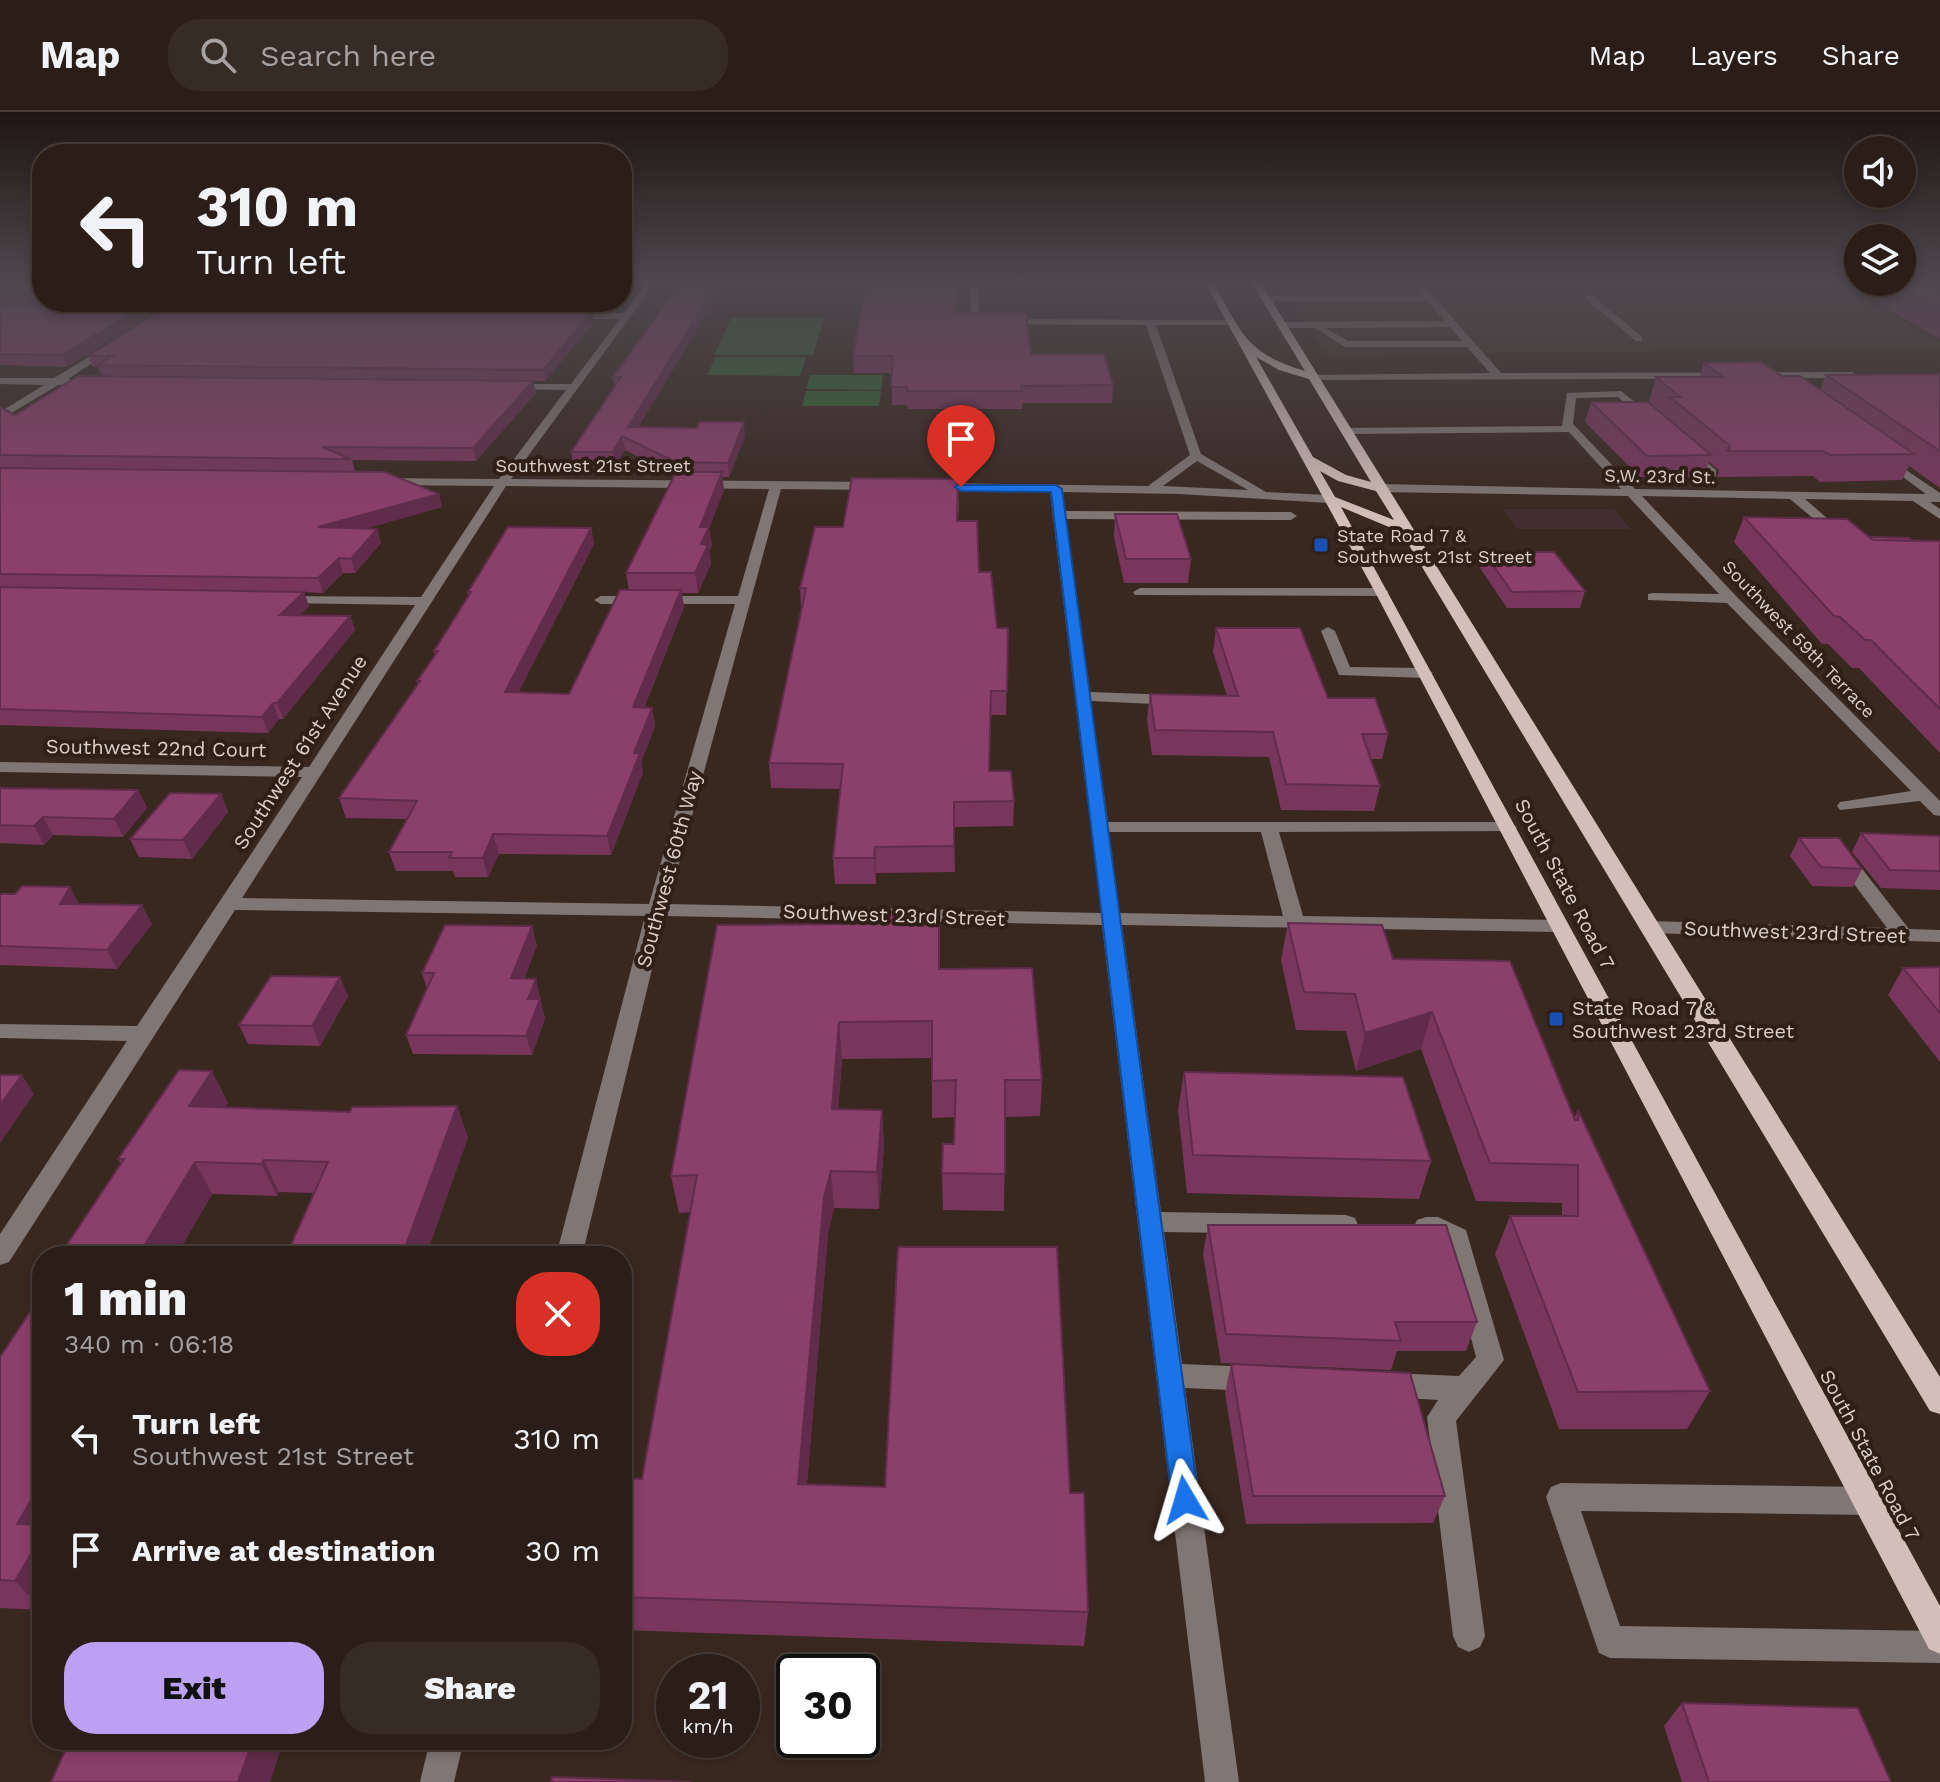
<!DOCTYPE html>
<html lang="en">
<head>
<meta charset="utf-8">
<style>
  :root { --surface:#2b1e18; --page:#372b25; --text:#f1f3f6; --muted:#a6a2a2; --line:#473c37; --accent:#bca0f2 }
  body { margin:0; font-family:"Work Sans",sans-serif; background:var(--page); color:var(--text); height:100vh; display:flex; flex-direction:column; font-size:30px; white-space:nowrap }
  * { box-sizing:border-box; margin:0 }
  p { font-size:26px; color:var(--muted) }
  .icon { flex:none; width:44px; height:44px; fill:none; stroke:currentColor; stroke-width:2; stroke-linecap:round; stroke-linejoin:round }
  .map { position:relative; flex:1; overflow:hidden }
  .details { position:absolute; left:32px; top:1134px; width:600px; height:504px; display:flex; flex-direction:column; background:var(--surface); border-radius:32px; box-shadow:0 4px 12px #0003,0 0 0 2px var(--line) }
  .details>* { flex:none }
  .top-card { position:absolute; left:32px; top:32px; width:600px; height:168px; border-radius:32px; box-shadow:0 4px 12px #0003,0 0 0 2px var(--line); background:#2b1e18; color:var(--text); overflow:hidden }
  .buttons { position:absolute; left:1844px; top:24px; display:grid; gap:16px }
  .buttons a { display:grid; place-items:center; width:72px; height:72px; border-radius:50%; background:var(--surface); box-shadow:0 4px 12px #0003,0 0 0 2px var(--line); font-size:40px }
  .speed { position:absolute; left:656px; top:1542px; display:flex; gap:16px; font-size:40px; font-weight:700; text-align:center }
  .speed>* { display:grid; place-content:center; width:104px; height:104px; border-radius:50%; background:var(--surface); box-shadow:0 4px 12px #0003,0 0 0 2px var(--line); line-height:1 }
  .speed small { font-size:20px; font-weight:400 }
  .speed .limit { border:4px solid #111; border-radius:12px; background:#fff; color:#111 }
  .pin { position:absolute; display:grid; place-items:center; width:68px; height:68px; color:#fff; margin:-82px -34px; border-radius:50% 50% 50% 0; rotate:-45deg; box-shadow:0 0 8px #0007 }
  .pin .icon { rotate:45deg }
  .me { position:absolute; width:88px; margin:-44px; rotate:353deg; stroke-linejoin:round; filter:drop-shadow(0 0 6px #0008) }
  .turn { display:flex; align-items:center; gap:28px; height:168px; padding:0 32px; font-size:36px }
  .turn .icon { width:104px; height:104px; stroke-width:2.5 }
  .turn b { display:block; font-size:56px; line-height:68px }
  .round { display:grid; place-items:center; flex:none; width:84px; height:84px; border-radius:32px; background:var(--page) }
  .head { display:flex; align-items:center; justify-content:space-between; height:136px; padding:0 32px }
  h1 { font-size:48px; font-weight:800; line-height:60px }
  .action { display:flex; gap:16px; margin-top:auto; padding:16px 32px }
  .action a { flex:1; height:92px; border-radius:32px; background:var(--accent); color:#111; font-size:32px; font-weight:800; line-height:92px; text-align:center }
  .action a+a { background:var(--page); color:var(--text) }
  ul { padding:0; list-style:none }
  li { display:flex; align-items:center; gap:24px; height:112px; padding:0 32px }
  li div { flex:1 }
  li b { display:block; font-size:30px }
  li em { font-style:normal }
  header { display:flex; align-items:center; gap:48px; box-sizing:border-box; height:112px; padding:0 40px; background:var(--surface); border-bottom:2px solid var(--line) }
  header strong { font-size:38px }
  nav { display:flex; gap:44px; margin-inline-start:auto; font-size:28px }
  .search { width:560px; height:72px; background:var(--page); display:flex; align-items:center; gap:20px; box-sizing:border-box; padding:0 28px; border-radius:32px; color:var(--muted); font-size:30px }
  .map>svg:first-child { display:block }
</style>
</head>
<body>
<header>
<strong>Map</strong>
<div class="search"><svg class="icon" aria-label="search" viewBox="0 0 24 24"><circle cx="10" cy="10" r="6"/><path d="M15 15l6 6"/></svg>Search here</div>
<nav><a>Map</a><a>Layers</a><a>Share</a></nav>
</header>
<div class="map">
<svg width="1940" height="1670" viewBox="0 0 1940 1670">
  <rect width="100%" height="100%" fill="#392820"/>
  <path fill="#423427" d="M1282,170H1940V188H1866L1940,231V237L1324,242Z"/>
  <path fill="#422e31" d="M1503,397H1614L1631,417H1517Z"/>
  <path fill="#326332" d="M731,206H824L813,243H714Z
    M716,245H806L800,264L707,263Z
    M810,263H883L881,278L806,277Z
    M806,279H881L879,294H802Z"/>
  <g fill="none" stroke-linecap="round" stroke-linejoin="round">
    <path fill="#807673" fill-rule="evenodd" d="M647,170H656L511,367L877,370L883,374L877,378L781,377L668,792L1101,801L1050,380L933,379L927,375L933,371L1148,374L1190,343L1146,213L971,212L969,170H977L979,207L1234,208L1231,213H1156L1201,342L1266,380L1329,383L1335,387L1329,391L1179,382L1063,380L1065,399L1291,400L1297,404L1291,408L1066,407L1090,580L1174,583L1182,588L1174,593L1091,589L1108,710H1508L1517,715L1514,719L1279,720L1303,804L1560,808L1570,814L1560,820L1122,813L1161,1100L1346,1103L1355,1106L1358,1113L1355,1120L1346,1123L1164,1120L1182,1252L1253,1255L1263,1258L1267,1267L1263,1276L1253,1279L1185,1276L1239,1670H1205L1102,813L665,804L582,1144H556L645,804L235,798L9,1150L0,1153V1122L127,929L0,926V912L137,914L302,665L0,660V650L309,655L415,493L281,491L276,490V484L421,485L494,374L381,373L377,372V366L499,367L566,278L510,277L505,274L506,272H571L620,207H567L564,202L624,201ZM1197,349L1248,378L1163,374ZM506,374L769,377L738,484H601L594,488L601,492H735L649,792L242,786ZM1109,720H1261L1283,804L1120,801Z
      M1124,170H1213V171L1209,174Z
      M1412,170H1421L1501,261L1852,260L1857,263L1852,266L1312,268L1307,265L1308,263L1490,261L1467,235H1345L1315,216H1280L1275,213L1280,210L1445,209L1427,189H1264L1260,186L1264,183H1423ZM1450,215L1462,229H1348L1325,216Z
      M1586,183H1592L1642,225V229H1636L1586,187Z
      M119,197H187L192,200L187,203L116,202Z
      M112,231L115,236L68,267H98L103,270L102,272L58,273L0,308V300L44,273L0,272V266H54Z
      M1621,279L1654,305V309H1646L1618,285L1576,286L1573,312L1635,377L1926,382L1880,348V344L1884,343L1940,381V390H1930L1940,397V407L1913,389L1805,387L1844,421L1845,424L1839,428L1790,387L1642,384L1736,484L1940,689V704L1934,703L1920,689L1840,698L1837,694L1840,690L1911,679L1727,491L1648,488V482L1653,481L1719,482L1628,384L1380,380L1374,376L1380,372L1621,377L1569,320L1347,322L1341,319L1347,316L1562,314L1567,281Z
      M1683,337H1691L1716,358V364H1708L1683,341Z
      M1140,476H1382L1389,480L1382,484L1135,483L1133,480Z
      M1328,515L1335,519L1350,555L1425,556L1433,561L1425,566L1339,563L1321,519Z
      M1842,738L1849,740L1909,817L1940,818V830L1649,821L1639,815L1649,809L1887,816L1833,744Z
      M1426,1105H1438L1466,1118L1504,1248L1456,1309L1485,1524L1480,1535L1469,1540L1458,1535L1453,1524L1427,1305L1438,1288L1389,1285L1379,1282L1375,1273L1379,1264L1389,1261L1459,1264L1476,1245L1446,1131L1435,1125L1417,1122L1414,1115L1417,1108Z
      M1561,1371L1867,1375L1877,1379L1882,1389L1877,1399L1867,1403L1581,1399L1620,1514L1940,1519V1551L1610,1546L1599,1541L1546,1385L1551,1375Z
      M430,1628H464L454,1670H420Z"/>
    <path fill="#d3bfb9" fill-rule="evenodd" d="M1205,170H1213C1242,221 1245,241 1305,259L1251,170H1260L1940,1265V1302L1930,1299L1401,420L1341,395L1940,1494V1542L1929,1537L1375,480ZM1256,245L1279,258L1309,267L1371,370L1346,363L1313,345ZM1320,359L1338,369L1376,379L1394,408L1335,385Z"/>
  </g>
  <path fill="#78365c" d="M0,170H42V190H610L604,198L0,192Z
    M681,170L639,315L745,324L729,365H722L724,378L709,416L712,434L709,439L711,452L698,481H682L684,495L644,596H652L655,614L641,650L643,660L611,743L499,742L488,765H455L453,759H396L389,740L407,707L346,706L339,686L418,573L417,569L435,543L434,539L468,483V480L591,416L594,432L518,581L569,582L629,478L626,461L674,363L625,338L615,354H574L571,340L615,275L613,265Z
    M771,170H807L771,171Z
    M866,170H960L956,201L1031,242L1113,273L1112,291H1022V297H908L907,293H892V261H854L853,244Z
    M1848,170H1940V227L1879,192L1880,188Z
    M0,193L143,194L147,205L67,255L0,253Z
    M592,199L594,210L545,269L102,264L98,255H93L88,244Z
    M1704,251L1782,264L1820,278L1826,263L1940,262V376L1909,354L1902,368L1820,370L1813,364L1717,365L1719,358L1709,350L1704,365H1640L1585,310L1591,290L1664,303L1649,289L1656,265H1699Z
    M533,269L536,281L476,349L352,348L355,360L442,395L367,416L377,417L381,431L355,461H343L323,481L304,480L309,494L300,503L350,504L355,518L283,607H279L268,621L0,613V295L15,303Z
    M959,387L958,409L979,460L997,516H1008L1006,603H991L989,659L1014,689L1013,714L954,715L955,760L876,761V772H835L833,746L840,677L771,676L769,651L801,497L800,476Z
    M1115,402L1191,447L1188,471H1124L1114,425Z
    M1744,405L1869,425L1913,429H1940V641L1859,556H1852L1828,532H1822L1734,430Z
    M1484,440L1585,479L1580,496H1507L1480,456Z
    M1216,516L1388,622L1382,647H1371L1380,674L1374,699L1281,698L1269,645L1152,643L1147,607L1150,582L1227,584L1213,540Z
    M0,676L138,678L147,696L123,725L53,723L44,733L0,731Z
    M221,682L228,700L192,747L139,745L130,727Z
    M1861,721L1940,724V778L1881,776L1852,740Z
    M1799,726L1862,757L1853,775L1812,774L1790,744Z
    M0,782L79,792L152,812L117,857L0,853Z
    M939,803L940,857L1042,968L1040,1004L1005,1005L1004,1099L943,1098L942,1061L954,1032L955,1005L932,1006V946L842,947L838,998H882L884,1035L879,1097L834,1096L828,1121L807,1372L1070,1381L1088,1500L1084,1534L622,1518V1366L642,1367L690,1100L679,1101L671,1064L876,812Z
    M1288,811L1393,847L1574,1007L1578,998L1710,1279L1687,1317H1559L1495,1142L1510,1104H1562V1091L1476,1089L1421,937L1356,959L1346,919L1296,918L1281,848Z
    M537,833L524,867L541,886L540,888L545,906L532,943L413,942L406,923L427,877L422,861Z
    M1940,855V950L1888,883L1903,856Z
    M348,884L320,934L248,932L239,913Z
    M1184,960L1431,1049L1419,1087L1187,1081L1178,998Z
    M228,991L225,995L350,1000L457,994L468,1026L314,1081L279,1080L277,1084L212,1082L176,1144H67L70,1140L66,1134L121,1052L118,1047Z
    M1208,1113L1477,1210L1466,1239H1397L1391,1258L1221,1251L1203,1142Z
    M42,1182V1498L0,1496V1245Z
    M1231,1252L1445,1384L1433,1411L1246,1412L1225,1281Z
    M1682,1591L1891,1670H1682L1664,1614Z
    M70,1628H333L331,1634H282Z"/>
  <path fill="#612c4b" d="M718,170H726L630,329L628,315Z
    M958,170H960L954,218V201Z
    M603,190H610L604,198Z
    M143,194L147,205L67,255L62,243Z
    M592,199L594,210L545,269L543,258Z
    M533,269L536,281L476,349L473,336Z
    M744,310L745,324L729,365L728,351Z
    M622,324L625,338L615,354L613,340Z
    M722,360L724,378L709,416L712,434L709,439L711,452L698,481L695,461L701,432L700,415Z
    M439,382L442,395L322,429L318,415Z
    M591,416L594,432L509,599L505,580Z
    M377,417L381,431L355,461L351,447Z
    M339,446L343,461L323,481L318,466Z
    M681,478L684,495L636,614L633,595Z
    M304,480L309,494L285,518L280,503Z
    M350,504L355,518L283,607L277,591Z
    M273,591L279,607L268,621L262,605Z
    M652,596L655,614L641,650L643,660L611,743L607,724L634,641Z
    M138,678L147,696L123,725L114,707Z
    M221,682L228,700L192,747L183,728Z
    M43,705L53,723L44,733L34,714Z
    M493,722L499,742L488,765L483,746Z
    M875,735L876,761V772L874,746Z
    M70,775L80,794L60,792Z
    M142,793L152,812L117,857L107,838Z
    M532,814L537,833L517,886L511,866Z
    M340,865L348,884L320,934L312,914Z
    M536,867L545,906L532,943L526,924L528,887Z
    M1432,900L1421,937L1356,959L1365,921Z
    M839,910L842,947L835,1034L832,997Z
    M212,959L228,991L206,1026L189,994Z
    M22,963L34,982L0,1031V993Z
    M457,994L468,1026L426,1144H402Z
    M882,998L884,1035L879,1097L877,1060Z
    M264,1048L279,1080L277,1084L261,1052Z
    M195,1050L212,1082L176,1144H138Z
    M831,1059L834,1096L828,1121L804,1407L798,1372L824,1085Z
    M42,1370V1497L15,1469L17,1412Z
    M253,1628H278L282,1634L270,1670H238Z"/>
  <path fill="#8b3f6b" stroke="#612c4b" stroke-width="2" d="M0,170H42V182L0,181Z
    M681,170H718L628,315L697,316L700,310H744L728,351L676,350L622,324L613,340H571L621,265H613Z
    M866,170H958L954,201H1026L1031,242H1104L1113,273L1021,274L1022,279H907V275H891L893,244H853Z
    M1890,170H1940V197Z
    M0,193L143,194L62,243L0,242Z
    M167,195L592,199L543,258L97,253L112,244H88Z
    M1761,250L1782,264H1800L1914,342L1830,343L1823,339H1726L1730,337L1729,333L1670,285H1680L1656,265H1723L1704,251Z
    M1940,262V339L1826,263Z
    M78,264L533,269L473,336L322,335L351,347L0,343V295L15,303Z
    M1591,290H1648L1711,343L1647,344Z
    M0,356L385,360L439,382L318,415L377,417L351,447L339,446L318,466L0,462Z
    M676,360H722L700,415H709L701,432L708,433L695,461H626Z
    M852,366L958,367L957,409H977L979,460H991L997,516H1008L1007,579H991L989,659H1011L1014,689L954,690V734L875,735L874,746H833L843,652L769,651L806,476H800L815,415H843Z
    M1115,402H1177L1191,447H1126Z
    M1744,405L1847,407L1873,428L1940,429V597L1871,528H1865L1840,505L1834,504Z
    M508,415L591,416L505,580L569,582L620,478H681L633,595L652,596L634,641H640L607,724L493,722L483,746H449L452,740H389L417,689L339,686L420,569H417L438,539H434L471,480H468Z
    M1869,425L1909,426L1913,429L1873,428Z
    M1484,440H1554L1585,479L1512,480Z
    M0,475L304,480L280,503L350,504L277,591H273L262,605L0,597Z
    M1216,516H1300L1328,586H1375L1388,622H1362L1380,674L1286,672L1273,620L1155,618L1150,582L1238,584Z
    M0,676L138,678L114,707L43,705L34,714L0,713Z
    M170,681L221,682L183,728L130,727Z
    M1861,721L1940,724V759L1890,758Z
    M1799,726H1839L1862,757L1821,755Z
    M22,774L70,775L60,792L142,793L107,838L0,834V782H15Z
    M939,803V857L1032,856L1042,968H1005V1062L942,1061L943,1032H954L956,968L932,969V909L839,910L832,997L882,998L877,1060L831,1059L824,1085L798,1372L885,1375L898,1135H1057L1070,1381H1084L1088,1500L622,1485V1366L642,1367L697,1063L671,1064L717,813L876,812L877,804Z
    M1288,811L1382,813L1393,847L1510,849L1575,1008H1578V998L1710,1279L1578,1280L1510,1104H1578V1053L1490,1051L1432,900L1365,921L1355,882L1304,880Z
    M445,813L532,814L511,866L536,867L528,887H540L526,924L406,923L434,861H422Z
    M1940,855V901L1903,856Z
    M271,864L340,865L312,914L239,913Z
    M179,958L212,959L189,994L350,1000L352,995L457,994L402,1144H286L328,1050L264,1048L261,1052L195,1050L138,1144H67L74,1134H66L124,1047H118Z
    M1184,960L1403,965L1431,1049L1193,1043Z
    M0,963H22L0,993Z
    M1208,1113H1446L1477,1210H1395L1401,1229L1226,1222Z
    M42,1182V1370L17,1412L42,1413V1423L15,1469L0,1468V1245Z
    M1231,1252L1410,1261L1445,1384H1253Z
    M1682,1591L1858,1596L1891,1670H1709Z
    M70,1628H253L238,1670H51Z
    M552,1665L691,1670H551Z"/>
  <linearGradient id="sky" x2="0" y2="1"><stop stop-color="#1f1612"/><stop offset="0.42" stop-color="#4e484e"/><stop offset="1" stop-color="#4e484e" stop-opacity="0"/></linearGradient>
  <rect width="1940" height="404" fill="url(#sky)"/>
  <path fill="#1a73e8" stroke="#114b97" stroke-width="2" d="M957,373H1056L1062,377L1199,1388L1195,1397L1185,1401L1176,1397L1172,1388L1051,380L961,379L955,375Z"/>
  <g fill="#1a4fb4" stroke="#2f1f17" stroke-width="3">
    <rect x="1313" y="425" width="16" height="16" rx="4"/>
    <rect x="1548" y="899" width="16" height="16" rx="4"/>
  </g>
  <g text-anchor="middle" dominant-baseline="central" stroke-width="8" stroke-linejoin="round" paint-order="stroke">
    <g font-size="18" fill="#dcd0cb" stroke="#2f1f17">
      <text x="593" y="353">Southwest 21st Street</text>
      <text transform="translate(1660 364) rotate(1)">S.W. 23rd St.</text>
      <text transform="translate(1799 527) rotate(46)">Southwest 59th Terrace</text>
    </g>
    <g font-size="18" fill="#dcd0cb" stroke="#2f1f17" text-anchor="start">
      <text x="1337" y="423">State Road 7 &amp;<tspan x="1337" dy="21">Southwest 21st Street</tspan></text>
    </g>
    <g font-size="20" fill="#dcd0cb" stroke="#2f1f17">
      <text transform="translate(156 636) rotate(1)">Southwest 22nd Court</text>
      <text transform="translate(300 640) rotate(-57)">Southwest 61st Avenue</text>
      <text transform="translate(669 757) rotate(-75)">Southwest 60th Way</text>
      <text transform="translate(1565 772) rotate(62)">South State Road 7</text>
      <text transform="translate(894 803) rotate(2)">Southwest 23rd Street</text>
      <text transform="translate(1795 820) rotate(2)">Southwest 23rd Street</text>
      <text transform="translate(1870 1343) rotate(62)">South State Road 7</text>
    </g>
    <g font-size="20" fill="#dcd0cb" stroke="#2f1f17" text-anchor="start">
      <text x="1572" y="896">State Road 7 &amp;<tspan x="1572" dy="23">Southwest 23rd Street</tspan></text>
    </g>
  </g>
</svg>
<div class="buttons">
<a><svg class="icon" aria-label="sound" viewBox="0 0 24 24"><path d="M4 9h4l5-4v14l-5-4H4zM17 9q2 3 0 6"/></svg></a>
<a><svg class="icon" aria-label="layers" viewBox="0 0 24 24"><path d="M12 4l9 5-9 5-9-5zM3 14l9 5 9-5"/></svg></a>
</div>
<div class="speed"><div>21<small>km/h</small></div><div class="limit">30</div></div>
<div class="pin" style="left:961px;top:375px;background:#d93025"><svg class="icon" aria-label="arrive" viewBox="0 0 24 24"><path d="M6 21V4h12l-3 4 3 4H6"/></svg></div>
<svg class="me" style="left:1185px;top:1388px" viewBox="-20 -20 40 40"><path d="M0-17L14 15 0 8-14 15z" fill="#1a73e8" stroke="#fff" stroke-width="4"/></svg>
<div class="top-card">
<div class="turn"><svg class="icon" aria-label="left" viewBox="0 0 24 24"><path d="M17 20v-9H6M10 6l-5 5 5 5"/></svg><div><b>310 m</b>Turn left</div></div>
</div>
<section class="details">
<div class="head"><div><h1>1 min</h1><p>340 m · 06:18</p></div><a class="round" style="background:#d93025;color:#fff"><svg class="icon" aria-label="close" viewBox="0 0 24 24"><path d="M6 6l12 12M18 6L6 18"/></svg></a></div>
<ul>
<li><svg class="icon" aria-label="left" viewBox="0 0 24 24"><path d="M17 20v-9H6M10 6l-5 5 5 5"/></svg><div><b>Turn left</b><p>Southwest 21st Street</p></div><em>310 m</em></li>
<li><svg class="icon" aria-label="arrive" viewBox="0 0 24 24"><path d="M6 21V4h12l-3 4 3 4H6"/></svg><div><b>Arrive at destination</b></div><em>30 m</em></li>
</ul>
<div class="action"><a>Exit</a><a>Share</a></div>
</section>
</div>
</body>
</html>
